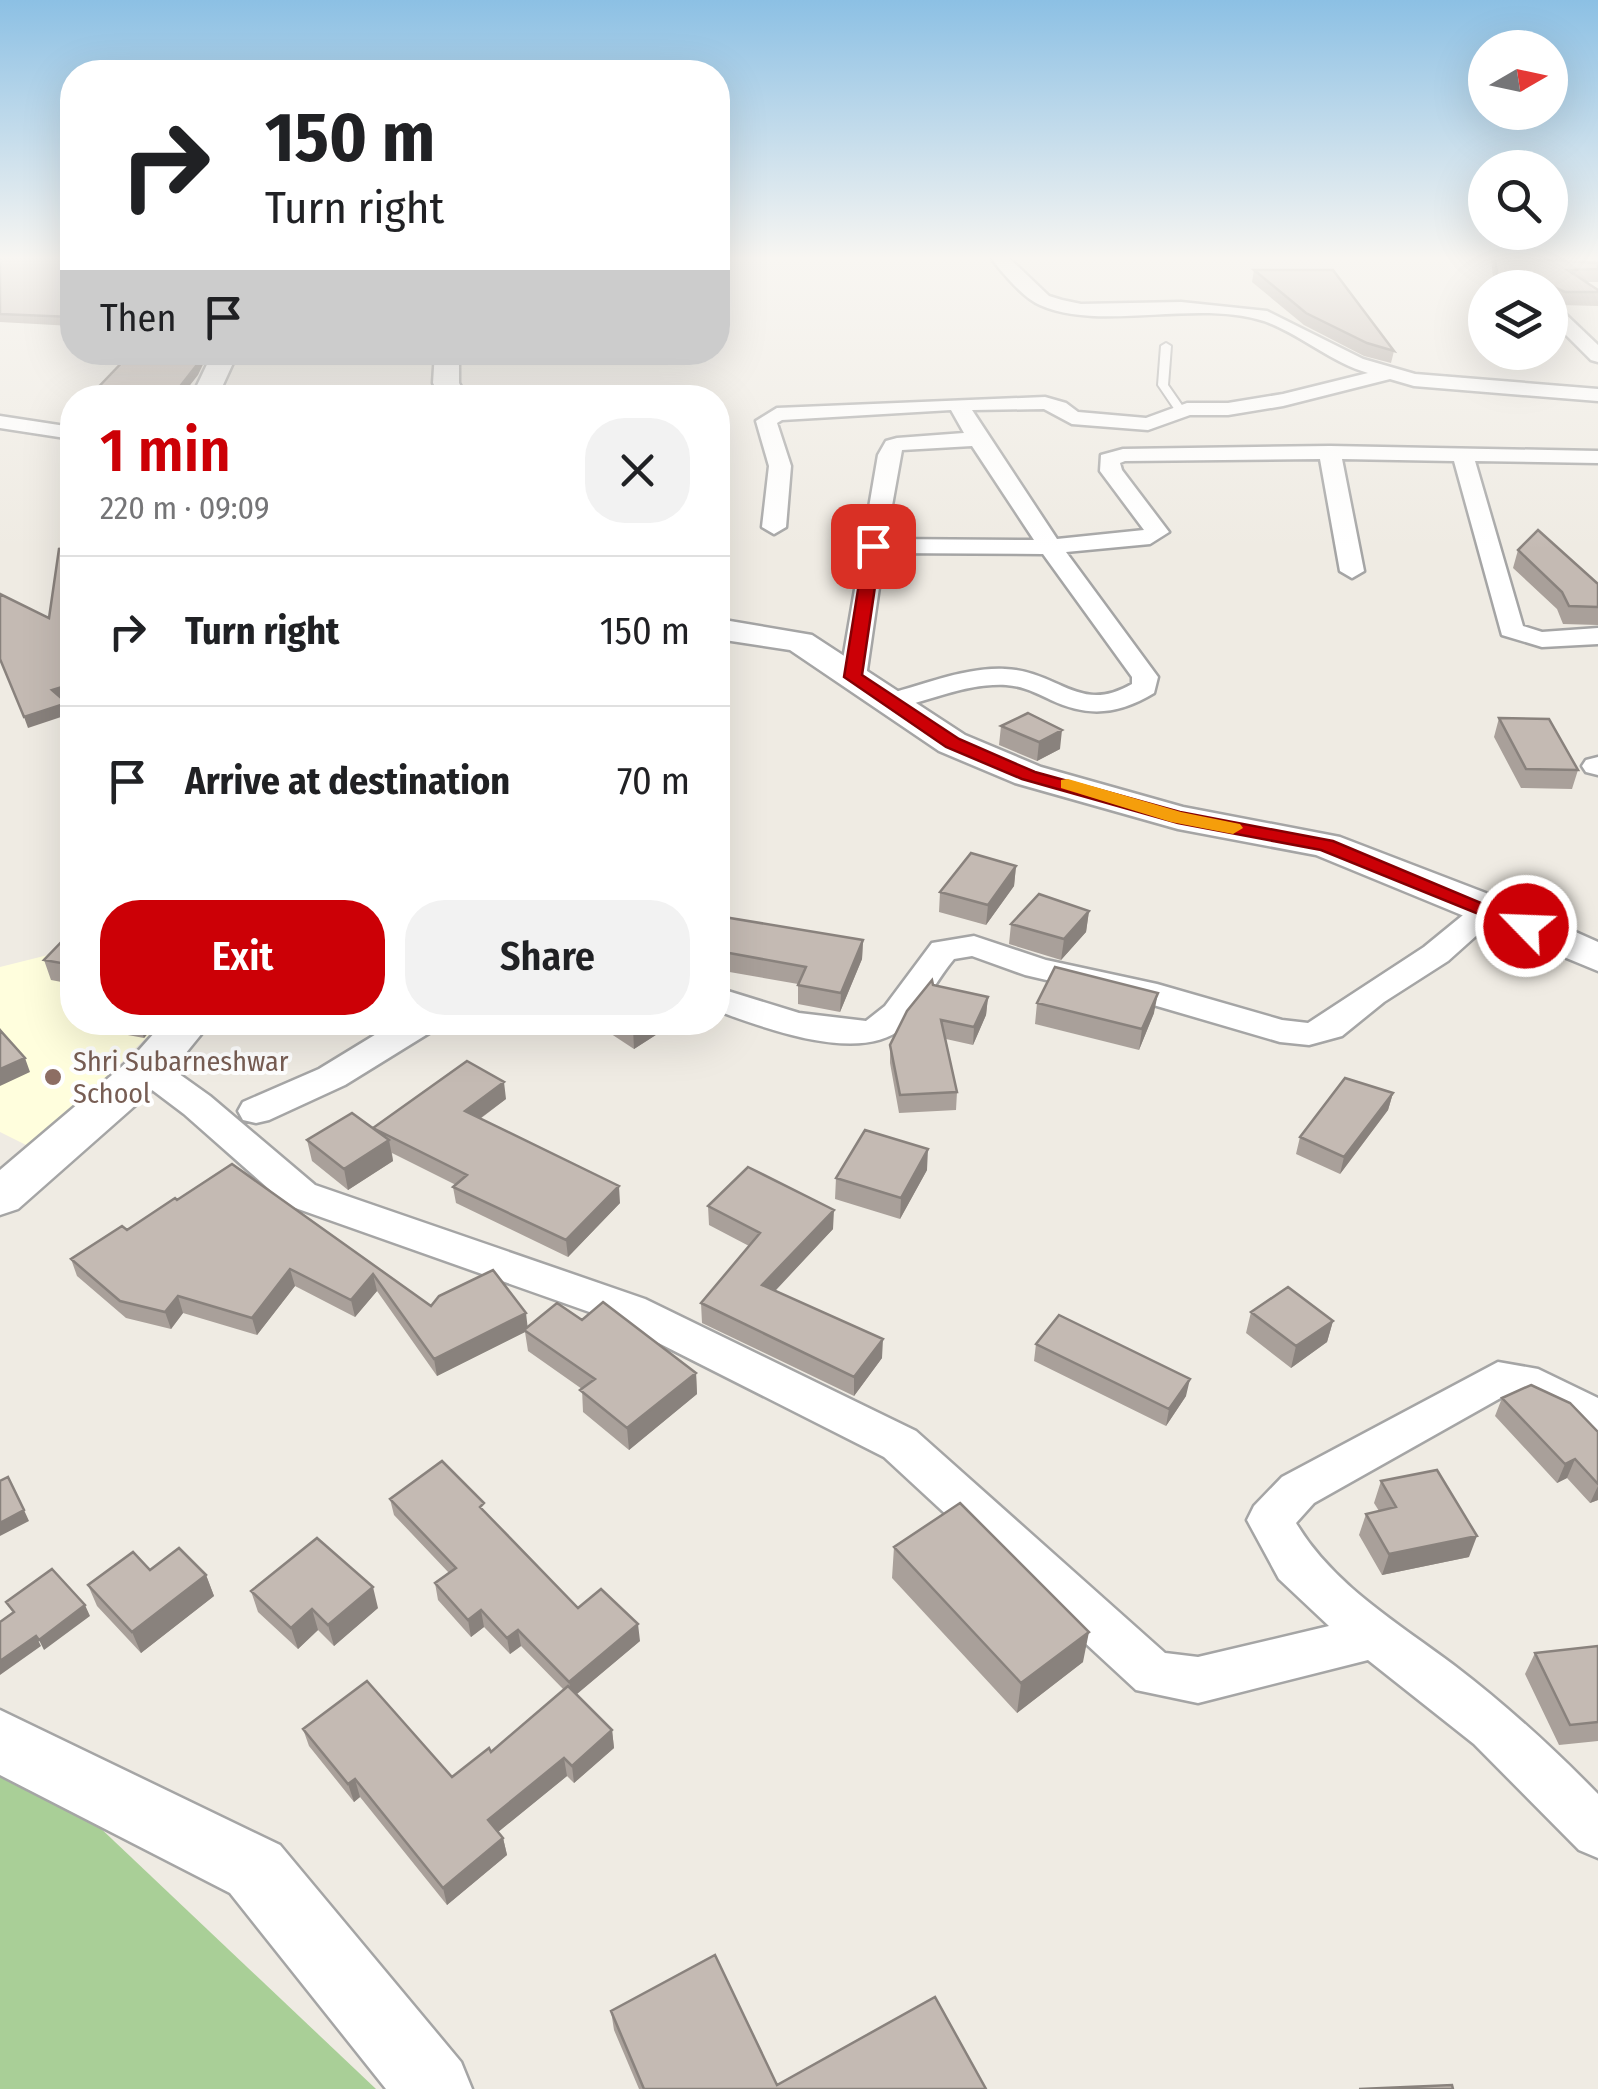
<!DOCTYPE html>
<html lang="en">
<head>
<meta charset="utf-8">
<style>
  :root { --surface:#fff; --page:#f2f2f2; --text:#202124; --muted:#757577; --line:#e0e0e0; --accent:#cc0006 }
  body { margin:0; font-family:"Fira Sans Condensed",sans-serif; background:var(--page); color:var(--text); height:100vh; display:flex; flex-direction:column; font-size:38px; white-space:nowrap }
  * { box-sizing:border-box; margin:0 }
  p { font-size:32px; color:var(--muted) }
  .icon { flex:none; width:55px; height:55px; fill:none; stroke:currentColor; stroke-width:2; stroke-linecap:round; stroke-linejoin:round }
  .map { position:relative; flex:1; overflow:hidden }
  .panel { position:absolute; left:60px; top:385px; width:670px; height:650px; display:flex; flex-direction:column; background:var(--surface); border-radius:40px; box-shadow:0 10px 40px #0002 }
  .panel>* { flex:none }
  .banner { position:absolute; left:60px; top:60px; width:670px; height:305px; border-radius:40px; box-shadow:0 10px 40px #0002; background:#fff; color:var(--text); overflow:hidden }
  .needle { width:65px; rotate:81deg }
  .fabs { position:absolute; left:1468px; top:30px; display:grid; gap:20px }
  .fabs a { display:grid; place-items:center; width:100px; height:100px; border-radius:50%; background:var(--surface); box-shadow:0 10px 40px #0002; font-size:50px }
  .pin { position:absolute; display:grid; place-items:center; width:85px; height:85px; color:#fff; margin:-42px; border-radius:20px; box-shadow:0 5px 15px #0006 }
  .me { position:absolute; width:110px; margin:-55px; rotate:294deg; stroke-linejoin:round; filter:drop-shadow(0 0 8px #0008) }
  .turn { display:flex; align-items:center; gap:35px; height:210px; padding:0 40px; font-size:45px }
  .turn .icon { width:130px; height:130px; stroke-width:2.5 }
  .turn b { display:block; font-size:70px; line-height:85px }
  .then { display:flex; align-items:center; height:95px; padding:0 40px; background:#0003; gap:20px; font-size:38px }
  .round { display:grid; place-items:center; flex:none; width:105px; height:105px; border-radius:40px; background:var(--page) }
  .head { display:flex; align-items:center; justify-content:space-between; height:170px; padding:0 40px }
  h1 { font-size:60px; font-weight:600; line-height:75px; color:var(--accent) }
  .action { display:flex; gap:20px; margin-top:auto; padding:20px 40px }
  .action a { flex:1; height:115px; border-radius:40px; background:var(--accent); color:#fff; font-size:40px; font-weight:600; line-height:115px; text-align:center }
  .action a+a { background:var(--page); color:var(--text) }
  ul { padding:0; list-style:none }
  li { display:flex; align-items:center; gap:30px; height:150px; padding:0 40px; border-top:2px solid var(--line) }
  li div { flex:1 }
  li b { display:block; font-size:38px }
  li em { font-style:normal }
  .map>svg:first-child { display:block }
</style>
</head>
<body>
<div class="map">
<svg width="1598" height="2089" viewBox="0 0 1598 2089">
  <rect width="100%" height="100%" fill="#efebe3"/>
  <path fill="#fffedd" d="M64,951L72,953V1022L161,1023L34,1149L0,1132V967Z"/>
  <path fill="#a9cf97" d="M0,1733L376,2089H0Z"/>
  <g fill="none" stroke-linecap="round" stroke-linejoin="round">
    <g stroke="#a5a5a5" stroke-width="4">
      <path id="service" d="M1166,343L1171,346L1168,385L1186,411L1181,414L1177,413L1158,385L1161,346Z"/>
    </g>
    <g stroke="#a5a5a5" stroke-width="5">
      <path id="minor" d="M990,257H1008L1049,296L1062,300L1081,304L1181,302L1267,311L1363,359L1415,374L1598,389V401L1414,386L1390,379L1283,406L1228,415H1190L1148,430L1072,424L1044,409L972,410L1057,539L1144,530L1100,471L1101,455L1123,449L1330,446L1598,451V463L1475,461L1523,626L1542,632L1598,628V644L1542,647L1502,635L1454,461L1342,459L1364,571L1352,578L1340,571L1320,459L1125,461L1120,463L1122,470L1169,532L1150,544L1066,552L1158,677L1154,693C1119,714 1089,718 1051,700C1036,693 1023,686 1006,685C967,683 928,701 891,710L881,708L877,702L881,696C921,686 964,667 1005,669C1059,671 1079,715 1132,684V677L1043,554L884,553L866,677L853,685L844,683L840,677L878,455L886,441L897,438L964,433L951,410L782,420L777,423L791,466L786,527L774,534L762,527L769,466L756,421L777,408L1045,397L1066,403L1078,412L1146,418L1187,403H1228L1283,394L1368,373C1330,362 1300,334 1264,321C1197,299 1099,332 1040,305C1022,297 1002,272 990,257ZM972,446L1034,540L886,539L902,450Z
        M1550,304L1556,305L1598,345V362L1591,360L1550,319Z
        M0,416L72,427V439L0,428Z
        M1598,757V775L1586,772L1582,766L1586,760Z
        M1490,899L1501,902L1506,909L1448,961L1384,1002L1342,1036L1309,1045L1280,1042L1150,1004L1025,975L972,956L954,959C936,980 924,1008 903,1027C862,1065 764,1028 718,1011V988L799,1013L866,1021L885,1006L932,943L974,936L1046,960L1157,984L1282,1020L1308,1023L1424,947L1479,902Z
        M396,1022H439L434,1030L345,1085L269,1120L256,1123L243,1120L238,1111L243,1102L319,1069Z
        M148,1057L161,1061L210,1096L315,1185L645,1299L916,1431L1165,1653L1198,1657L1329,1626L1279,1579L1247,1520L1254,1506L1282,1477L1498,1362L1538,1369L1598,1398V1435L1517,1397L1504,1396L1314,1503L1296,1523C1333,1585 1398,1623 1455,1666C1506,1705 1553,1748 1598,1794V1858L1579,1850L1474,1744L1368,1660L1198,1703L1136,1690L884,1457L615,1321L287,1205L184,1114L135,1077L130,1069L135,1061Z"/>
    </g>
    <g stroke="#a5a5a5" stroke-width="5">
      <path id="tertiary" d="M213,352H238L217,398H191Z
        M435,352H459V383L467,398H441L433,383Z
        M718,619L812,635L965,735L1041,767L1183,807L1340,837L1504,900L1598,942V971L1316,855L1178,829L1015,783L939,751L790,650L718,639Z
        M164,1022H211L164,1080L18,1209L0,1215V1170L132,1058Z
        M0,1710L280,1845L461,2062L472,2089H386L230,1893L0,1775Z"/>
    </g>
    <use href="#service" fill="#fff" fill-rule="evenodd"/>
    <use href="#minor" fill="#fff" fill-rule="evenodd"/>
    <use href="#tertiary" fill="#fff" fill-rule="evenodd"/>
  </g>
  <path fill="#a9a09a" d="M0,257H72V326L0,322Z
    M1491,257H1598V258L1539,259L1598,263V282H1587L1598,290V306L1561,305L1550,301V288H1494Z
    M1254,270L1394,351L1391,363L1364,356L1304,325L1252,282Z
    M1518,550L1598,584V625L1563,624L1557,609L1513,568Z
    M1499,718L1578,770L1572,789L1521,788L1494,737Z
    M1001,726L1060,749L1037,761L999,745Z
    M1016,866L1014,886L986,925L939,912L940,892Z
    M1089,911L1086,932L1061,960L1009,944L1011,924Z
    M718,916L863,940L862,959L840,1012L798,1004V984L718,970Z
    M72,933V984L51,980L44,960Z
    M933,985L988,997L986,1015L973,1045L946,1039L957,1092L956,1110L899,1113L890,1063V1045Z
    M1037,1003L1154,1013L1139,1050L1035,1024Z
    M103,1022H158L144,1038L106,1031Z
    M319,1022H352L332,1033Z
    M593,1022H676L634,1049Z
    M1393,1093L1388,1110L1340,1174L1296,1154L1300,1137Z
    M506,1099L480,1119L620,1203L568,1257L456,1203L453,1187L456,1185L392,1153L393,1161L348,1190L312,1161L307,1140L373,1128Z
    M232,1164L431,1306L528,1327L582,1320L696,1373L697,1394L629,1450L583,1412L582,1389L528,1351L525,1332L437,1376L377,1291L355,1317L295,1286L257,1335L183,1313L171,1329L126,1318L77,1276L71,1259L127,1230L177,1200Z
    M927,1170L900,1219L835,1199L836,1178Z
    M708,1206L833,1229L775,1290L882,1358L854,1396L702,1323L701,1303L749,1246L709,1225Z
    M1251,1312L1333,1321L1327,1342L1291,1368L1246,1333Z
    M1036,1344L1186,1396L1166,1426L1034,1361Z
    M1502,1398L1598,1432V1500L1590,1503L1567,1478L1557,1483L1495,1416Z
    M1381,1481L1469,1557L1382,1575L1359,1535L1366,1514L1379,1511L1374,1503Z
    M390,1499L486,1514L578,1608L640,1641L577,1694L612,1730L614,1748L574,1783L567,1776L498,1832L503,1838L507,1855L447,1905L360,1797L354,1802L309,1746L303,1729L452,1777L491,1752L564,1690L521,1646L510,1654L484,1627L471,1637L438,1600L435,1583L449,1573L394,1515Z
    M894,1547L1083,1662L1017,1713L892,1578Z
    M150,1570L206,1575L214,1596L141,1653L97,1606L88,1585Z
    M251,1591L378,1608L334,1646L318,1630L298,1649L258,1612Z
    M1598,1646V1741L1559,1745L1525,1674L1535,1653Z
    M611,2011L777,2085L986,2089H639L614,2030Z"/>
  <path fill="#89827d" d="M203,352H209L198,375L180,398H171Z
    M72,684V695L55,701L52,690Z
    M67,703L70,714L28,728L24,717Z
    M1062,730L1060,749L1037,761L1039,742Z
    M1016,866L1014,886L986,925L988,905Z
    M1089,911L1086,932L1061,960L1064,939Z
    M863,940L862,959L840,1012L841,993Z
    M1158,993L1154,1013L1139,1050L1142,1029Z
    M988,997L986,1015L973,1045L974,1027Z
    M139,1022H158L144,1038Z
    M330,1022H352L332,1033Z
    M642,1022H676L634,1049L633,1028Z
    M25,1058L30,1072L0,1086V1069Z
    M504,1082L506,1099L467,1128L465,1111Z
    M1393,1093L1388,1110L1340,1174L1344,1157Z
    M389,1140L393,1161L348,1190L344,1169Z
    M928,1149L927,1170L900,1219L901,1198Z
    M619,1186L620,1203L568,1257L566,1240Z
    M834,1210L833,1229L763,1304L762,1285Z
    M290,1269L295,1286L257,1335L252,1318Z
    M373,1274L377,1291L355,1317L351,1300Z
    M178,1296L183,1313L171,1329L165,1312Z
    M526,1313L528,1330H524L525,1332L437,1376L434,1359Z
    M1333,1321L1327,1342L1291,1368L1296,1346Z
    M883,1339L882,1358L854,1396V1377Z
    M696,1373L697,1394L629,1450L627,1428Z
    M1190,1379L1186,1396L1166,1426L1169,1409Z
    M1575,1459L1567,1478L1557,1483L1565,1464Z
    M1598,1486V1500L1590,1503Z
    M24,1510L29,1521L0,1536V1523Z
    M1477,1536L1469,1557L1382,1575L1389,1554Z
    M206,1575L214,1596L141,1653L132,1632Z
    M373,1587L378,1608L334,1646L328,1625Z
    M85,1605L90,1616L44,1650L39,1640Z
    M312,1609L318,1630L298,1649L291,1628Z
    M481,1610L484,1627L471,1637L468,1620Z
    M638,1624L640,1641L572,1698L569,1682Z
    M518,1630L521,1646L510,1654L507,1638Z
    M1089,1632L1083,1662L1017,1713L1021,1683Z
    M36,1636L41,1646L0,1675V1661Z
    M612,1730L614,1748L574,1783L572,1766Z
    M564,1758L567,1776L492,1837L488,1820Z
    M355,1779L360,1797L354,1802L348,1784Z
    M503,1838L507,1855L447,1905L443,1888Z"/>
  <path fill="#c4bab3" stroke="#89827d" stroke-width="2.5" d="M0,257H72V317L0,314Z
    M1495,257H1539V259L1598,263V269L1568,270L1598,290V292H1565L1554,287L1550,291V288H1499Z
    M1254,270H1333L1394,351L1367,343L1306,313Z
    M132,352H203L196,366L171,398H88Z
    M1538,530L1598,584V607L1569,606L1562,592L1518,550Z
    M72,534V684L52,690L67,703L24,717L0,659V594L49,618L59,549L69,548Z
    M1028,713L1062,730L1039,742L1001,726Z
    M1499,718L1549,719L1578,770L1526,769Z
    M971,853L1016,866L988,905L940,892Z
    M1039,894L1089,911L1064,939L1011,924Z
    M718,916L863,940L841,993L798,985L806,967L718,951Z
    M70,933H72V965L44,960Z
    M1055,967L1158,993L1142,1029L1037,1003Z
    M932,980L933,985L988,997L974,1027L941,1020L957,1092L900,1095L890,1045L907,1011Z
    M624,1022H642L633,1028Z
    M0,1030L25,1058L0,1069Z
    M467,1061L504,1082L465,1111L619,1186L566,1240L453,1187L467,1175L373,1128Z
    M1345,1078L1393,1093L1344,1157L1300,1137Z
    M352,1113L389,1140L344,1169L307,1140Z
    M865,1130L928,1149L901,1198L836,1178Z
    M232,1164L431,1306L439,1296L493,1270L526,1313L434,1359L373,1274L351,1300L290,1269L252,1318L178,1296L165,1312L120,1301L71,1259L122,1226L127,1230L175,1198L177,1200Z
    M748,1167L834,1210L762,1285L883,1339L854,1377L701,1303L760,1233L708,1206Z
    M1288,1287L1333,1321L1296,1346L1251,1312Z
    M603,1302L696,1373L627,1428L580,1390L595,1379L524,1330L557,1303L582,1320Z
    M1059,1315L1190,1379L1169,1409L1036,1344Z
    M1531,1385L1570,1403L1598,1432V1484L1575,1459L1565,1464L1502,1398Z
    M442,1461L484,1503L480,1507L578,1608L601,1589L638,1624L569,1682L518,1630L507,1638L481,1610L468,1620L435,1583L456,1568L390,1499Z
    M1437,1470L1477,1536L1389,1554L1366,1514L1396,1507L1381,1481Z
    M8,1477L24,1510L0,1523V1481Z
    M960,1503L1089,1632L1021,1683L894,1547Z
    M317,1538L373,1587L328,1625L312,1609L291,1628L251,1591Z
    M179,1548L206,1575L132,1632L88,1585L133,1552L150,1570Z
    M52,1569L85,1605L39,1640L36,1636L0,1661V1622L14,1612L6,1602Z
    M1598,1646V1722L1570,1725L1535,1653Z
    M367,1681L452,1777L489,1748L491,1752L568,1686L612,1730L572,1766L564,1758L488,1820L503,1838L443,1888L355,1779L348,1784L303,1729Z
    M715,1955L777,2085L935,1997L986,2089H644L611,2011Z
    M1452,2085L1453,2089H1359Z"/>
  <linearGradient id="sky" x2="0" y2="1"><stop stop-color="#8cc0e4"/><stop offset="0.47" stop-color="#f8f6f2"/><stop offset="1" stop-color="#f8f6f2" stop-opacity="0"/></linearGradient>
  <rect width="1598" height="549" fill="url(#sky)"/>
  <path fill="#cc0006" stroke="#850004" stroke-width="2.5" d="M873,542L881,546L862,675L959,739L1035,772L1180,812L1333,841L1536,926L1533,930H1518L1321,850L1178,823L1022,779L946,747L844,677L865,546Z"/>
  <path fill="#f59e0b" d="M1068,779L1181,812L1240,824L1243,828L1233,834L1171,822L1061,788V780Z"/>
  <circle fill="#8d6e63" stroke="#fff" stroke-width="4" cx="53" cy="1077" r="10"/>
  <g text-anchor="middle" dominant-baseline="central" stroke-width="8" stroke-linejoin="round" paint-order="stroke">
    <g font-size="28" fill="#785e54" stroke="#fff" text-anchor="start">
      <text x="73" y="1061">Shri Subarneshwar<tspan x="73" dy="32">School</tspan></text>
    </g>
  </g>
</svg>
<div class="fabs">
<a><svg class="needle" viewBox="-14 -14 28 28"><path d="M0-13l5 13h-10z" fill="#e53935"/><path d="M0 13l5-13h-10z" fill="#757577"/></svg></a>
<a><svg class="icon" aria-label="search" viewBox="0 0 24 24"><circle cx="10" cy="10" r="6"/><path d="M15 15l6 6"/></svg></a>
<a><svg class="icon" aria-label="layers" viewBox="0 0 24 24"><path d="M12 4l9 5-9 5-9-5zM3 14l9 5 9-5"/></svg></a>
</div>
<div class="pin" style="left:873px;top:546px;background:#d93025"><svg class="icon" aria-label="arrive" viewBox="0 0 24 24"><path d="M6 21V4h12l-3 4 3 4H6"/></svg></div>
<svg class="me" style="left:1526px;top:926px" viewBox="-20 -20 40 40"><circle r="17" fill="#cc0006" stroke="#fff" stroke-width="3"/><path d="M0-11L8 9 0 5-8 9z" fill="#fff"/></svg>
<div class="banner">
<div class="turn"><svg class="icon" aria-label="right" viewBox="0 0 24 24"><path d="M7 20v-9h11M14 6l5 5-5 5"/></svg><div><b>150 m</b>Turn right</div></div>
<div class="then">Then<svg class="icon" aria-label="arrive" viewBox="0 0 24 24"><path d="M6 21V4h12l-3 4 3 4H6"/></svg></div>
</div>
<section class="panel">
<div class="head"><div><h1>1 min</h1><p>220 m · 09:09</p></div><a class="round"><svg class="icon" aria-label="close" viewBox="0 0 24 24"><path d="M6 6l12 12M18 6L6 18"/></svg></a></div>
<ul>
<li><svg class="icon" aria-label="right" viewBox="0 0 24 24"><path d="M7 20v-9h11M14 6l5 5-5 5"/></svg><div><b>Turn right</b></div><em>150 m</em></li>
<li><svg class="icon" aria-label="arrive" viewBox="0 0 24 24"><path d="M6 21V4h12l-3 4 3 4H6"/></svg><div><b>Arrive at destination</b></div><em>70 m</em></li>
</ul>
<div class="action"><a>Exit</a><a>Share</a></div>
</section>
</div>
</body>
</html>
